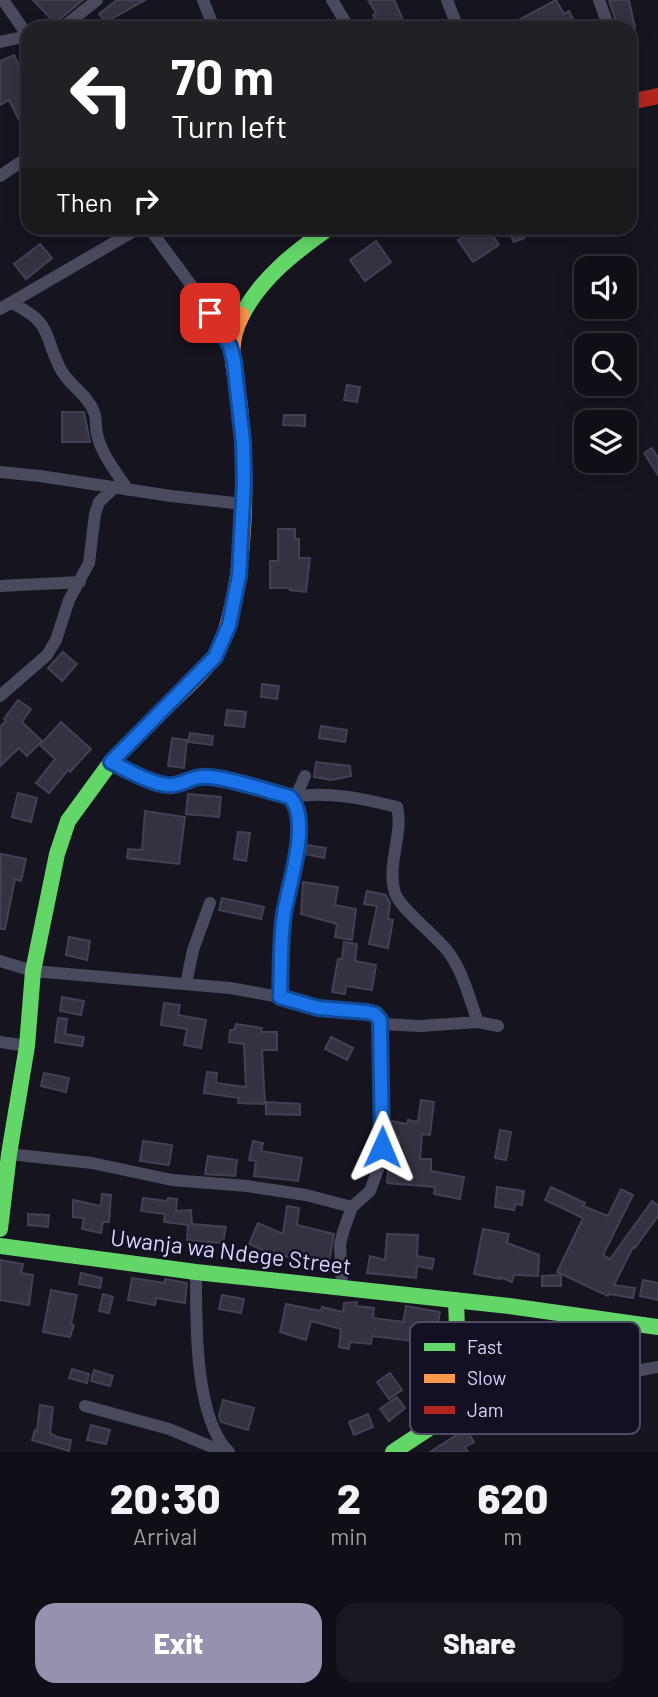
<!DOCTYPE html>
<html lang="en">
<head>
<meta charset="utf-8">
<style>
  :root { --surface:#100f17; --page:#191820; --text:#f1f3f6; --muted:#9c9ca1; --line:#302f36; --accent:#9591af }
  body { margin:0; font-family:Barlow,sans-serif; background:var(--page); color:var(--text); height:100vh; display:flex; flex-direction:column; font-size:26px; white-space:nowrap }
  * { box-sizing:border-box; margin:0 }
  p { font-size:23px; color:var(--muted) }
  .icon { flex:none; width:38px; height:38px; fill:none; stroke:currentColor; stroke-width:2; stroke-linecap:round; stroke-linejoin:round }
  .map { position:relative; height:1452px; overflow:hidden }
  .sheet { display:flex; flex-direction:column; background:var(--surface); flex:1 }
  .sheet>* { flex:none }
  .banner { position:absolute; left:21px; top:21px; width:616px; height:214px; border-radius:21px; box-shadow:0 4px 18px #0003,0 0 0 2px var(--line); background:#202124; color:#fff; overflow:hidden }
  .buttons { position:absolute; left:574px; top:256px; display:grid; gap:14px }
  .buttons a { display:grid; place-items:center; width:63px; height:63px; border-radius:14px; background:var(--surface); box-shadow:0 4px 18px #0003,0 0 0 2px var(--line); font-size:35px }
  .pin { position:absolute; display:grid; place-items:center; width:60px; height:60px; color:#fff; margin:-30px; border-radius:14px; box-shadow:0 4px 10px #0006 }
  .me { position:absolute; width:77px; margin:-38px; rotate:1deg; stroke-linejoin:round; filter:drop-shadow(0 0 5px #0008) }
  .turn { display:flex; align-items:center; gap:24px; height:147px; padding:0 35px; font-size:32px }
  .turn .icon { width:91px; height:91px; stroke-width:2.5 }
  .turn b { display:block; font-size:49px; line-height:60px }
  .then { display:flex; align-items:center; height:66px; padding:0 35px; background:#0003; gap:14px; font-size:26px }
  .eta { display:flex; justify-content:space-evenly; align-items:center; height:119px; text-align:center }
  .eta b { font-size:42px; font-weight:800; line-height:49px }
  .primary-button { display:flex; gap:14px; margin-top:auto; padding:14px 35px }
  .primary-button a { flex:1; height:80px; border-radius:21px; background:var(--accent); color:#fff; font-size:28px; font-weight:800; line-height:80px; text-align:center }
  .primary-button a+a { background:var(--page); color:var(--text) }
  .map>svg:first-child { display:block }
</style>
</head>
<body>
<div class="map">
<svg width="658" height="1452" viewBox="0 0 658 1452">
  <rect width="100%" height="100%" fill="#16141f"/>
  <path fill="#343241" stroke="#434052" stroke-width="2" d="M33,0H83L55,23Z
    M117,0H145L106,22L99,14Z
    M368,0H394L405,24L398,28H379L373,15L376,13Z
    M556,0L564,14L569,11L578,28H521L517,21Z
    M609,0H629L635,28H618Z
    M14,55L28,85V92L21,95L28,108V118L20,122L9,100L0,105V61Z
    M478,228H488L499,245L473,262L458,240Z
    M507,228H520L524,238L514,242Z
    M376,241L391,262L365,281L350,260Z
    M40,244L52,258L26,279L14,264Z
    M347,385L360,387L357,402L344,400Z
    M62,412H84L90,442H62Z
    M284,415H305V426L283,425Z
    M652,448L658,458V475L644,453Z
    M278,529H295V539H299V558H310L306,592L290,590V588H270V561H278Z
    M63,652L77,664L62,681L48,668Z
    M262,684L279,686L277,699L261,697Z
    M18,700L31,709L22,722L42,741L27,756L19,748L0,766V727L6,721L4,719Z
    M227,710L246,712L244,727L225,725Z
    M61,722L91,749L70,772L68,770L49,793L36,783L55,759L40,745Z
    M321,726L347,730L345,742L319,738Z
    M190,733L213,736L212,745L188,742Z
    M172,738L187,740L184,768L168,766Z
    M316,762L350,766L351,776L331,780L314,777Z
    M18,793L37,798L31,822L12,817Z
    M188,794L221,797L219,817L186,814Z
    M145,811L185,817L179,864L127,858L128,849L142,850Z
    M238,832L250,833L246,861L234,859Z
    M307,845L326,848L324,858L305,854Z
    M1,854L26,859L21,881L15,879L5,929H0Z
    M303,882L338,887L335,905L356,909L352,940L335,937L337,924L301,914Z
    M367,891L386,895L390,903L388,919L393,920L388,948L369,944L377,906L364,904Z
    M222,898L264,907L261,919L219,910Z
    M69,937L90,941L87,960L66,955Z
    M344,942L357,944L355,961L376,965L372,990L346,986L345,994L332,992L338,959H342Z
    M62,997L84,1001L81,1015L60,1011Z
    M164,1003L180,1005L178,1015L206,1020L201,1048L184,1045L187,1029L161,1025Z
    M58,1018L67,1019L65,1034L84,1037L82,1046L55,1042Z
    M236,1024L262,1028L261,1032H277V1050H262L265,1104L238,1103L239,1098L204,1093L207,1072L217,1073L216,1083L246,1087L244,1044L229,1042L230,1030H234Z
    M331,1037L353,1048L347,1060L325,1049Z
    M44,1073L69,1078L66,1092L41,1086Z
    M421,1100L434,1102L430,1135L422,1134L420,1159H431V1171L464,1177L460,1199L434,1194L435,1187L387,1183L388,1171H397L399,1137L391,1136V1121L407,1124L408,1120L418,1122Z
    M266,1102L300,1104V1115L266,1114Z
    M500,1130L511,1132L506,1160L495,1158Z
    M143,1141L172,1145L169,1165L140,1161Z
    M253,1141L263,1143L261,1151L302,1158L298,1181L254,1176L256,1161L249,1160Z
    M208,1156L237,1160L235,1176L205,1174Z
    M497,1187L524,1191L522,1205L515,1204L514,1210L495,1207Z
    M551,1187L585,1203L583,1206L608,1216L621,1189L633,1195L603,1255L610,1259L652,1201L658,1205V1216L635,1248L633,1247L614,1285L635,1288L633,1298L609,1294L608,1296L557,1272L583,1218L545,1200Z
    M102,1194L111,1195L109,1222H103L101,1233L82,1229L84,1218L73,1217V1200L101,1206Z
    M143,1198L167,1201L168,1198L177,1199L176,1211L191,1210L192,1224L226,1227L223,1243L187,1240L188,1225L164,1222L165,1214L141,1211Z
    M287,1206L299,1208L297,1225L334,1234L329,1262L274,1255L249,1244L258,1223L283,1234Z
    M28,1214L49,1215L48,1227L28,1225Z
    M483,1229L509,1234L507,1243L539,1255L538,1276L514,1275L512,1282L500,1277V1279L474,1274Z
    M387,1234L418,1235L417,1256L434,1259L432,1269L417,1266L416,1278L367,1273L370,1256L385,1260Z
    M0,1260L23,1264L21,1273L33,1275L29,1305L0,1300Z
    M81,1273L102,1278L100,1288L79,1284Z
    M561,1275V1286H542V1276Z
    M132,1278L165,1283V1279L187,1283L185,1303L156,1298L155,1305L128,1300Z
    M643,1280L658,1283V1300L640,1296Z
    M51,1290L77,1295L71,1324L74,1325L70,1337L43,1332Z
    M103,1294L113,1297L109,1313L99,1311Z
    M222,1295L244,1299L241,1313L219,1309Z
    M357,1302L356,1306L374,1308L373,1318L403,1322L406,1306L440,1312L430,1363L410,1360L414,1341L372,1336L371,1344L350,1342L349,1349L339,1347L341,1329L311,1321L306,1340L280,1332L286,1304L321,1311L322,1307L343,1312L344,1303Z
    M72,1369L89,1374L87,1383L69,1378Z
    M94,1370L113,1376L110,1386L91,1381Z
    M390,1373L402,1390L389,1399L377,1382Z
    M397,1397L405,1408L389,1421L380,1409Z
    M223,1400L254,1408L248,1430L221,1422L219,1416Z
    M40,1405L53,1407L50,1433L57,1437L71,1440L69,1451L32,1440L35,1430L37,1431Z
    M368,1414L373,1427L354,1435L349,1422Z
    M91,1425L110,1430L106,1444L87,1440Z
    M466,1429L474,1442L465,1447L468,1452H430Z"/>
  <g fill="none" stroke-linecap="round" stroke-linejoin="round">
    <path stroke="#4a4a5f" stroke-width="12" d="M3,0L28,36
      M203,0L214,28
      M332,0L349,28
      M447,0L458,28
      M599,0L609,28
      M62,28L97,0
      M0,42L28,36
      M0,176L28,157
      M149,228L200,297L230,346
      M12,303C55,325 42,334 61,370C69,385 88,395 94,412C97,419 95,427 97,434C101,454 117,473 128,490
      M0,309L139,228
      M0,472L40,476L171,496L243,504
      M0,586L80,582
      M0,696L47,655L56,640L69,600L89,563L95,514L99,502L114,488
      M111,762C127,770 156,787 173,785C187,783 192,775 210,777C237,780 264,790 290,797C312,820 288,886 284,914C280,941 281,970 280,997
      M290,797C327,791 361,798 397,807C404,834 386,864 395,893C400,909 437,936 449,953C464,974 469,998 478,1022
      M290,797L298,792L305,776
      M0,961L33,971L230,988L280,997L318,1008L375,1014L380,1020L382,1030V1147L378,1169L370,1191L352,1207L344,1229L340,1244L342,1288
      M186,984L193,950L210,903
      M381,1024L420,1026L478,1022L498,1026
      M0,1042L27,1046
      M9,1154L92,1163L172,1180L247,1186L306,1195L352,1207
      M196,1272C196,1319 194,1418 229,1452
      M85,1406L169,1429L224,1452
      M437,1416L485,1408L557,1386L658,1367"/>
    <path stroke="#63d668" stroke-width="16" d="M242,315C262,277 295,252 329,228
      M0,1229L9,1154L27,1046L33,971L57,854L68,821L111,762L150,723
      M0,1246L196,1272L509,1306L658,1327
      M393,1452L428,1429L437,1416L457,1329L456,1300"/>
    <path stroke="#ff974d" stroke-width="16" d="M150,723C170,702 195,682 213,659C221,648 226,632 229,619C247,551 247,477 240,407C236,370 224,350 242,315"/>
    <path stroke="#b3261e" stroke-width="16" d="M630,102L658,96"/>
  </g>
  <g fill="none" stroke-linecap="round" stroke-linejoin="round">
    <g stroke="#114b97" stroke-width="18">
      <path id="route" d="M210,313L230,346L234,361L243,442L244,482L239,576L229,625L215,657L111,762C127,770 156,787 173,785C187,783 194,775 210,777C237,780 264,790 290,797C312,821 288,886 284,914C280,941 281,970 280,997L318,1008L367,1012L375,1014L380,1020L382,1147"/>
    </g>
    <use href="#route" stroke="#1a73e8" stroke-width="12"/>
  </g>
  <g text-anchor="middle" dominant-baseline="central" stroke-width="5" stroke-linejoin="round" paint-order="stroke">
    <g font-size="23" fill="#d9d5fc" stroke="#131023">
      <text transform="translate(231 1251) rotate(7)">Uwanja wa Ndege Street</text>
    </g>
  </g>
  <rect x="410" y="1322" width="230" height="112" rx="10" fill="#131023" stroke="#4e4b64" stroke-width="2"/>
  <rect x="424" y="1343" width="31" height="8" fill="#63d668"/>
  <rect x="424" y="1374" width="31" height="9" fill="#ff974d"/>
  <rect x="424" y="1406" width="31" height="8" fill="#b3261e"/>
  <g font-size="19" fill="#d9d5fc">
    <text x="467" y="1354">Fast</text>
    <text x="467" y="1385">Slow</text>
    <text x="467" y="1417">Jam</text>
  </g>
</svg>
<div class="buttons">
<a><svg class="icon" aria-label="sound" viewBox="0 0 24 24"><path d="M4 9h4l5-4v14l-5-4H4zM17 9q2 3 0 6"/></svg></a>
<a><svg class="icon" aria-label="search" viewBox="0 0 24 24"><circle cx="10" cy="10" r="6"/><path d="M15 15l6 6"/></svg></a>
<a><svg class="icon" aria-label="layers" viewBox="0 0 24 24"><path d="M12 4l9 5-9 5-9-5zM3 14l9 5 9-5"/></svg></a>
</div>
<div class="pin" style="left:210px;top:313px;background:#d93025"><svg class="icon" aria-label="arrive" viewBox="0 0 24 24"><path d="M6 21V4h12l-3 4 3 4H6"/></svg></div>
<svg class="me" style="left:382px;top:1147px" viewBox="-20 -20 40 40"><path d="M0-17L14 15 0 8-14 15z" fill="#1a73e8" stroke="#fff" stroke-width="4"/></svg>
<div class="banner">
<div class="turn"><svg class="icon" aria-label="left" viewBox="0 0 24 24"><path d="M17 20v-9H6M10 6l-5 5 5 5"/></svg><div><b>70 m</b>Turn left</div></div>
<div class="then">Then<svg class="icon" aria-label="right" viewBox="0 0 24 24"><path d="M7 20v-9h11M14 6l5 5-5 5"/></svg></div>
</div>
</div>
<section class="sheet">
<div class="eta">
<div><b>20:30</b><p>Arrival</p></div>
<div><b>2</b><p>min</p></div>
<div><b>620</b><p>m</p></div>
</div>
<div class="primary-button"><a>Exit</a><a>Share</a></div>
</section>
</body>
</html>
